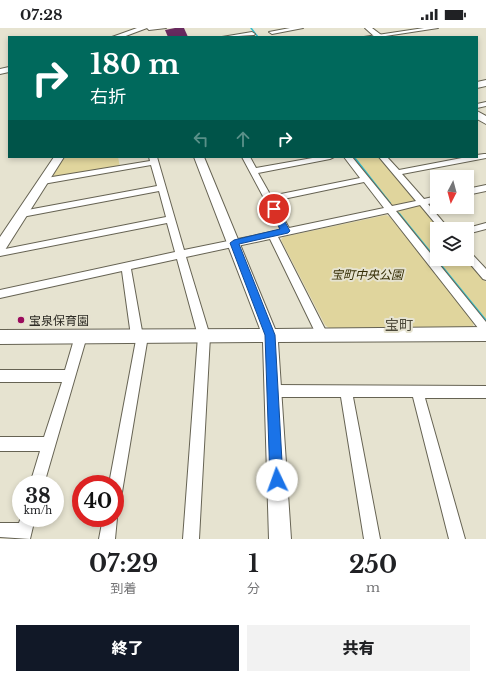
<!DOCTYPE html>
<html lang="ja">
<head>
<meta charset="utf-8">
<style>
  :root { --surface:#fff; --page:#f2f2f2; --text:#202124; --muted:#757577; --accent:#111827 }
  body { margin:0; font-family:"Libre Baskerville","Noto Sans JP",serif; background:var(--page); color:var(--text); height:100vh; display:flex; flex-direction:column; font-size:15px; white-space:nowrap }
  * { box-sizing:border-box; margin:0 }
  p { font-size:13px; color:var(--muted) }
  .icon { flex:none; width:22px; height:22px; fill:none; stroke:currentColor; stroke-width:2; stroke-linecap:round; stroke-linejoin:round }
  .map { position:relative; height:511px; overflow:hidden }
  .details { display:flex; flex-direction:column; background:var(--surface); flex:1 }
  .details>* { flex:none }
  .hud { position:absolute; left:8px; top:8px; width:470px; height:122px; border-radius:0px; box-shadow:0 2px 6px #0003; background:#00695c; color:#fff; overflow:hidden }
  .needle { width:26px; rotate:186deg }
  .buttons { position:absolute; left:430px; top:142px; display:grid; gap:8px }
  .buttons a { display:grid; place-items:center; width:44px; height:44px; border-radius:0px; background:var(--surface); box-shadow:0 2px 6px #0003; font-size:20px }
  .speed { position:absolute; left:12px; top:447px; display:flex; gap:8px; font-size:20px; font-weight:700; text-align:center }
  .speed>* { display:grid; place-content:center; width:52px; height:52px; border-radius:50%; background:var(--surface); box-shadow:0 2px 6px #0003; line-height:1 }
  .speed small { font-size:10px; font-weight:400 }
  .speed .limit { border:6px solid #d22; background:#fff; color:#111 }
  .pin { position:absolute; display:grid; place-items:center; width:34px; height:34px; color:#fff; margin:-17px; border:2px solid #fff; border-radius:50%; box-shadow:0 1px 4px #0007 }
  .me { position:absolute; width:44px; margin:-22px; rotate:357deg; stroke-linejoin:round; filter:drop-shadow(0 0 3px #0008) }
  .turn { display:flex; align-items:center; gap:14px; height:84px; padding:0 16px; font-size:18px }
  .turn .icon { width:52px; height:52px; stroke-width:2.5 }
  .turn b { display:block; font-size:28px; line-height:34px }
  .lanes { display:flex; align-items:center; height:38px; padding:0 16px; background:#0003; justify-content:center; gap:20px; direction:ltr }
  .lanes .off { opacity:.35 }
  .eta { display:flex; justify-content:space-evenly; align-items:center; height:68px; text-align:center }
  .eta b { font-size:24px; font-weight:800; line-height:28px }
  .button { display:flex; gap:8px; margin-top:auto; padding:8px 16px }
  .button a { flex:1; height:46px; border-radius:0px; background:var(--accent); color:#fff; font-size:16px; font-weight:800; line-height:46px; text-align:center }
  .button a+a { background:var(--page); color:var(--text) }
  .status { display:flex; justify-content:space-between; align-items:center; height:28px; padding:0 20px; background:var(--surface); direction:ltr }
  .status svg { height:11px; fill:currentColor }
  .map>svg:first-child { display:block }
</style>
</head>
<body>
<div class="status"><b>07:28</b><svg viewBox="0 0 49 12"><path d="M0 12V9h3v3zM5 12V6h3v6zM10 12V3h3v9zM15 12V0h3v12zM26 1h20v11H26zM47 4h2v5h-2z"/></svg></div>
<div class="map">
<svg width="486" height="511" viewBox="0 0 486 511">
  <rect width="100%" height="100%" fill="#e6e3d0"/>
  <path fill="#e0d59d" d="M63,129H118L120,139L53,150L50,148Z
    M353,129H378L440,201H437V231H466L486,254V297Z
    M386,187L390,189L474,293L473,299L329,300L325,297L281,212L283,209Z"/>
  <g fill="none" stroke-linecap="round" stroke-linejoin="round">
    <path stroke="#31bccb" stroke-width="1.5" d="M251,0L258,9"/>
    <path stroke="#31bccb" stroke-width="2" d="M354,129L390,175
      M397,184L400,187"/>
    <path stroke="#31bccb" stroke-width="2.5" d="M399,186L486,293"/>
  </g>
  <path fill="#682a5f" d="M175,0H184L188,9H168L165,2Z"/>
  <g fill="none" stroke-linecap="round" stroke-linejoin="round">
    <g stroke="#666353" stroke-width="2">
      <path id="street" d="M147,0H166L149,2Z
        M290,0H303L272,6L269,4Z
        M424,0H438L379,9H364Z
        M252,4L255,6L254,7L222,9Z
        M486,74V78L477,80V76Z
        M484,126H486V130L402,146L424,171L437,168V174L428,176L449,201H440L420,177L396,183L486,294V307L482,305L388,185L278,209L328,307L326,310L322,312L318,310L270,211L186,229L210,308L199,511H183L198,308L177,231L131,241L142,303L146,305L148,308L122,464L120,469L115,471V456H109L136,312L133,311L131,308L122,243L0,270V262L175,224L167,195L0,228V222L166,189L159,163L22,189L18,186L22,183L157,158L151,137L43,156L40,155V151L150,133L149,129H157L184,222L281,202L242,129H250L256,140L318,129H334L330,131L258,145L271,168L360,150L344,129H352L392,178L416,173L379,129H387L399,142L467,129H477V127ZM364,154L384,180L289,200L274,173Z
        M486,157V163L467,167V161Z
        M486,195V201L467,206V201H464Z
        M467,223L470,224L486,241V252L483,251L466,231Z
        M81,303L85,305L87,308L44,456H30L40,423H0V409H44L62,354H0V342H65L75,308L77,305Z
        M272,357L486,358V370H425L465,511H449L413,369H353L380,511H364L341,369H272L268,367L266,363L268,359Z
        M115,485L117,490L115,511H99L103,490H115Z
        M21,489L35,490L30,511L0,509V495H19Z"/>
    </g>
    <g stroke="#666353" stroke-width="2">
      <path id="secondary" d="M137,0H147L123,9H112Z
        M365,0H372L384,9H375Z
        M9,39V44L0,46V41Z
        M486,52V58L477,60V54Z
        M477,83L486,88V96L477,91Z
        M54,129H64L5,222L0,224V209Z
        M194,129H204L275,301L486,299V313L278,314L291,511H269L263,314L0,316V302L260,301Z"/>
    </g>
    <use href="#street" fill="#fff" fill-rule="evenodd"/>
    <use href="#secondary" fill="#fff" fill-rule="evenodd"/>
  </g>
  <path fill="#1a73e8" stroke="#114b97" d="M274,179L277,180L290,203L288,205L239,216L275,307L283,452L281,456L277,458L272,456L270,452L265,307L230,215L234,212L280,201L270,181Z"/>
  <circle fill="#9a0b5c" stroke="#e6e3d0" stroke-width="1.5" cx="21" cy="292" r="4"/>
  <g text-anchor="middle" dominant-baseline="central" stroke-width="4" stroke-linejoin="round" paint-order="stroke">
    <g font-size="12" font-style="italic" fill="#332c03" stroke="#e6e3d0">
      <text x="367" y="246">宝町中央公園</text>
    </g>
    <g font-size="12" fill="#2e2c25" stroke="#e6e3d0" text-anchor="start">
      <text x="29" y="292">宝泉保育園</text>
    </g>
    <g font-size="14" fill="#4d4a3a" stroke="#e6e3d0">
      <text x="399" y="297">宝町</text>
    </g>
  </g>
</svg>
<div class="buttons">
<a><svg class="needle" viewBox="-14 -14 28 28"><path d="M0-13l5 13h-10z" fill="#e53935"/><path d="M0 13l5-13h-10z" fill="#757577"/></svg></a>
<a><svg class="icon" aria-label="layers" viewBox="0 0 24 24"><path d="M12 4l9 5-9 5-9-5zM3 14l9 5 9-5"/></svg></a>
</div>
<div class="speed"><div>38<small>km/h</small></div><div class="limit">40</div></div>
<div class="pin" style="left:274px;top:181px;background:#d93025"><svg class="icon" aria-label="arrive" viewBox="0 0 24 24"><path d="M6 21V4h12l-3 4 3 4H6"/></svg></div>
<svg class="me" style="left:277px;top:452px" viewBox="-20 -20 40 40"><circle r="19" fill="#fff"/><path d="M0-13L10 11 0 6-10 11z" fill="#1a73e8"/></svg>
<div class="hud">
<div class="turn"><svg class="icon" aria-label="right" viewBox="0 0 24 24"><path d="M7 20v-9h11M14 6l5 5-5 5"/></svg><div><b>180 m</b>右折</div></div>
<div class="lanes"><svg class="icon off" aria-label="left" viewBox="0 0 24 24"><path d="M17 20v-9H6M10 6l-5 5 5 5"/></svg><svg class="icon off" aria-label="ahead" viewBox="0 0 24 24"><path d="M12 20V5M6 11l6-6 6 6"/></svg><svg class="icon" aria-label="right" viewBox="0 0 24 24"><path d="M7 20v-9h11M14 6l5 5-5 5"/></svg></div>
</div>
</div>
<section class="details">
<div class="eta">
<div><b>07:29</b><p>到着</p></div>
<div><b>1</b><p>分</p></div>
<div><b>250</b><p>m</p></div>
</div>
<div class="button"><a>終了</a><a>共有</a></div>
</section>
</body>
</html>
